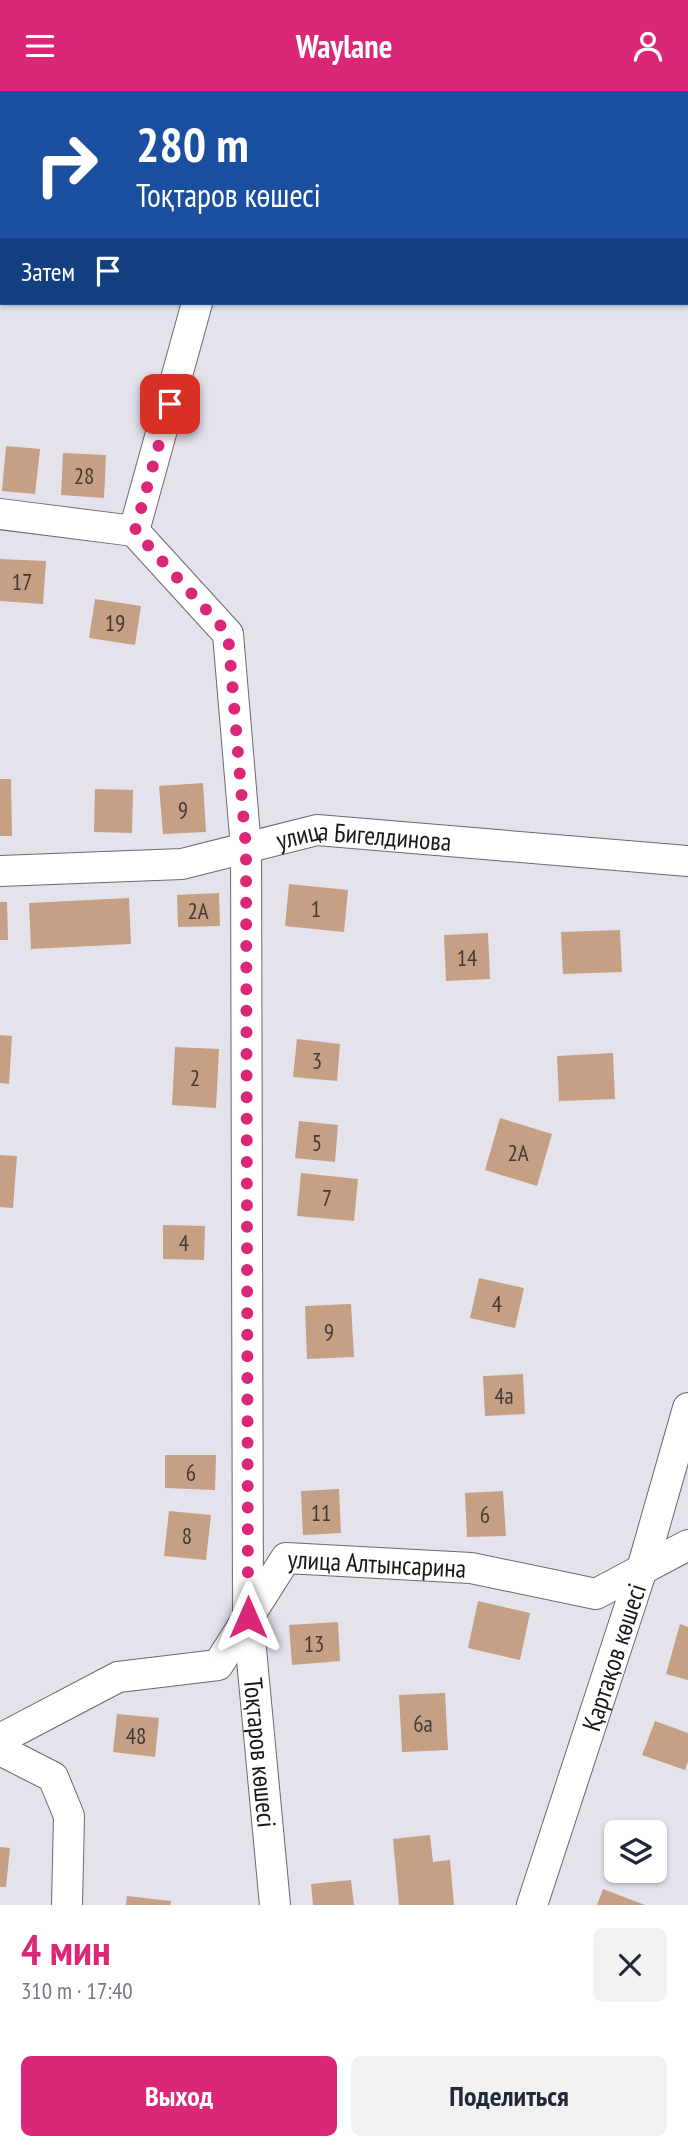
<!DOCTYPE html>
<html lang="ru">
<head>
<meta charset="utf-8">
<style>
  :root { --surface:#fff; --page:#f2f2f3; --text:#1f2937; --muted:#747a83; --accent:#db2777 }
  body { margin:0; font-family:"PT Sans Narrow",sans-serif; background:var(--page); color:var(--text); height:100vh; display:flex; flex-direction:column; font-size:26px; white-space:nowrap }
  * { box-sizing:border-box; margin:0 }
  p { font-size:23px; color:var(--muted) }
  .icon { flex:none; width:38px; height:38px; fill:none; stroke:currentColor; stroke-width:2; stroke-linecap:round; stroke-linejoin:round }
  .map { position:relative; height:1814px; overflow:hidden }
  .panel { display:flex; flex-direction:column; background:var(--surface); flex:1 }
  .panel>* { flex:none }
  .hud { position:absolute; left:0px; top:0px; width:690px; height:214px; box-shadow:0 2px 5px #0004; background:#1a4fa0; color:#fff; overflow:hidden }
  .controls { position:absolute; left:604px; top:1729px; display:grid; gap:14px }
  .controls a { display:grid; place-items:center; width:63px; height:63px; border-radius:10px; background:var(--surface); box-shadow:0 2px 5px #0004; font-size:35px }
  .pin { position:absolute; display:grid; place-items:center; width:60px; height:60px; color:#fff; margin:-30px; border-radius:14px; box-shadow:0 4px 10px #0006 }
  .me { position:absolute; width:77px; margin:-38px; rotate:0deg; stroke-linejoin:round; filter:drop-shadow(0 0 5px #0008) }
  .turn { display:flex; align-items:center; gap:24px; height:147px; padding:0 21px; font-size:32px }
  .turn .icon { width:91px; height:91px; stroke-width:2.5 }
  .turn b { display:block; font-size:49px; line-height:60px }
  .then { display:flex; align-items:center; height:66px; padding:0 21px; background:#0003; gap:14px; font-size:26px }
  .round { display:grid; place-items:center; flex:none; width:74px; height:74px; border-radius:10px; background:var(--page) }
  .headline { display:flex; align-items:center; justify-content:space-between; height:119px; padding:0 21px }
  h1 { font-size:42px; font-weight:800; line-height:52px; color:var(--accent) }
  .primary-button { display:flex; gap:14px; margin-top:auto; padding:14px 21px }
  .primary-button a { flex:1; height:80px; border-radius:10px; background:var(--accent); color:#fff; font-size:28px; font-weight:800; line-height:80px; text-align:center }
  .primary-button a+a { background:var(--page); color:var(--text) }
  header { display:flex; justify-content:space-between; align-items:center; height:91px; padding:0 21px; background:var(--accent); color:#fff; font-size:32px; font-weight:800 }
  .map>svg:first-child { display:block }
</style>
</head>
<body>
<header><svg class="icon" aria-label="menu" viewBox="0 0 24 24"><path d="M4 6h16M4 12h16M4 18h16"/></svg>Waylane<svg class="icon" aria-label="person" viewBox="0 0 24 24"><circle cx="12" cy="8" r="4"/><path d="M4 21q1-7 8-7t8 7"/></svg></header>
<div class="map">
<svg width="688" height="1814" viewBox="0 0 688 1814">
  <rect width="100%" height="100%" fill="#e4e3ec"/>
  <path fill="#c5a084" d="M6,355L40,358L35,403L2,400Z
    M63,362L106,364L104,407L61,404Z
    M0,468L46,470L43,513L0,510Z
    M95,508L141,515L135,554L89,547Z
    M0,688H11L12,745H0Z
    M203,692L206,741L163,743L159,695Z
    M95,698L133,699L132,742L94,741Z
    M289,793L348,799L344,841L285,835Z
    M219,802L220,835L178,836L177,804Z
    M129,807L131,853L31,858L29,812Z
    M0,811H7L8,849H0Z
    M620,839L622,881L563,883L561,841Z
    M488,842L490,888L446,890L444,844Z
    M0,944L12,945L9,993L0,992Z
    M297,948L340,953L337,990L293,986Z
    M175,956L219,958L216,1017L172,1014Z
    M613,962L615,1008L559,1010L557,965Z
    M500,1027L552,1043L537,1095L485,1079Z
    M299,1030L338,1034L335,1071L295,1067Z
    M0,1064L17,1065L13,1117L0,1116Z
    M301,1082L358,1088L354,1130L297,1125Z
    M163,1134L205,1135L204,1169L163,1168Z
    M479,1187L524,1197L515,1237L470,1227Z
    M351,1213L354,1266L307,1268L305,1215Z
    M523,1283L525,1323L485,1325L483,1285Z
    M165,1364H216L215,1399L165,1397Z
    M339,1398L341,1442L303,1444L301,1400Z
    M503,1400L506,1445L467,1446L465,1402Z
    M169,1420L211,1424L206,1469L164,1465Z
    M478,1510L530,1522L520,1569L468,1557Z
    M338,1531L340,1570L292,1574L289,1534Z
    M680,1533L688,1536V1589L666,1583Z
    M445,1602L448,1659L402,1661L399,1604Z
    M117,1623L159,1627L155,1666L113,1661Z
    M655,1630L688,1642V1671L685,1679L642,1664Z
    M430,1744L433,1771L450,1769L454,1814H399L393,1748Z
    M0,1756L10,1757L6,1796H0Z
    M351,1789L354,1814H313L311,1793Z
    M603,1798L645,1814H597Z
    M127,1805L171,1810L170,1814H126Z"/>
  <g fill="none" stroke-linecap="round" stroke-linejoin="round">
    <g stroke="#6a6971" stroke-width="32">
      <g id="minor">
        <path d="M255,2V0"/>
        <path d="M0,142H2"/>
        <path id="s1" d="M197,212L134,440L228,543L246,757L248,1526L275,1814"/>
        <path d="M0,423L134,440"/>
        <path id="s2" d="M0,780L182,773L317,739L688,770"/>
        <path id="s3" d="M0,1648L118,1586L218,1574L286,1467L471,1477L596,1503L688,1454"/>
        <path d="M0,1659L53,1686L69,1725L67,1814"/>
        <path id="s4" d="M532,1814L642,1478L688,1317"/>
      </g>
    </g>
    <use href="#minor" stroke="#fff" stroke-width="30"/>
  </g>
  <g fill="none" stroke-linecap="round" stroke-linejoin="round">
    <path stroke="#db2777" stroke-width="12" stroke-dasharray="0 21.6" d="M170,313L135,440L228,543L246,757L248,1526"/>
  </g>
  <g text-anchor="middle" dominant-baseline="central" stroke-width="5" stroke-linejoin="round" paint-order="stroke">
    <g font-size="23" fill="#433934">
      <text x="84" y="384">28</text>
      <text x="22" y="490">17</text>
      <text x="115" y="531">19</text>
      <text x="183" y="718">9</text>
      <text x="316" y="817">1</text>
      <text x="198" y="819">2А</text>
      <text x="467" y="866">14</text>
      <text x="317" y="969">3</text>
      <text x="195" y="986">2</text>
      <text x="317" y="1051">5</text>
      <text x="518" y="1061">2А</text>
      <text x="327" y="1106">7</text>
      <text x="184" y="1151">4</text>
      <text x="497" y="1212">4</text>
      <text x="329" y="1240">9</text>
      <text x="504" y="1304">4а</text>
      <text x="191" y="1381">6</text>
      <text x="321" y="1421">11</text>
      <text x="485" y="1423">6</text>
      <text x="187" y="1444">8</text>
      <text x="314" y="1552">13</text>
      <text x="423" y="1632">6а</text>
      <text x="136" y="1644">48</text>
    </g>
    <g font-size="26" fill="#18171a" stroke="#f1f0f9">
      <text stroke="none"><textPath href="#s2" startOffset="368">улица Бигелдинова</textPath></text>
      <text stroke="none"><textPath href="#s3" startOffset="452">улица Алтынсарина</textPath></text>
      <text stroke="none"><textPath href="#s4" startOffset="261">Қартақов көшесі</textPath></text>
      <text stroke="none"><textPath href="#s1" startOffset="1496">Тоқтаров көшесі</textPath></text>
    </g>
  </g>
</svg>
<div class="controls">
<a><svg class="icon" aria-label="layers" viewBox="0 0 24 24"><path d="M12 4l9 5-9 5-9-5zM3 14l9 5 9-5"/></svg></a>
</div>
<div class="pin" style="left:170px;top:313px;background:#d93025"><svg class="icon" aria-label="arrive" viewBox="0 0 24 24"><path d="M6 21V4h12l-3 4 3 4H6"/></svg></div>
<svg class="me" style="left:248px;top:1526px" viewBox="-20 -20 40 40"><path d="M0-17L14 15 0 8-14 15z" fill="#db2777" stroke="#fff" stroke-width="4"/></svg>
<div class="hud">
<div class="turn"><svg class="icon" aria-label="right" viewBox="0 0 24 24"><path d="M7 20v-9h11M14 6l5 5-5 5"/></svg><div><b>280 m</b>Тоқтаров көшесі</div></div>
<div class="then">Затем<svg class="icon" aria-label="arrive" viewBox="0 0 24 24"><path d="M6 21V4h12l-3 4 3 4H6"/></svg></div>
</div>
</div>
<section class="panel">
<div class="headline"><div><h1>4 мин</h1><p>310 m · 17:40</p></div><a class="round"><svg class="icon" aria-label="close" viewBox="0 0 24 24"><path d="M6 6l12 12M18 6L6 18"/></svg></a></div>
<div class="primary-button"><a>Выход</a><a>Поделиться</a></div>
</section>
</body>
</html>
